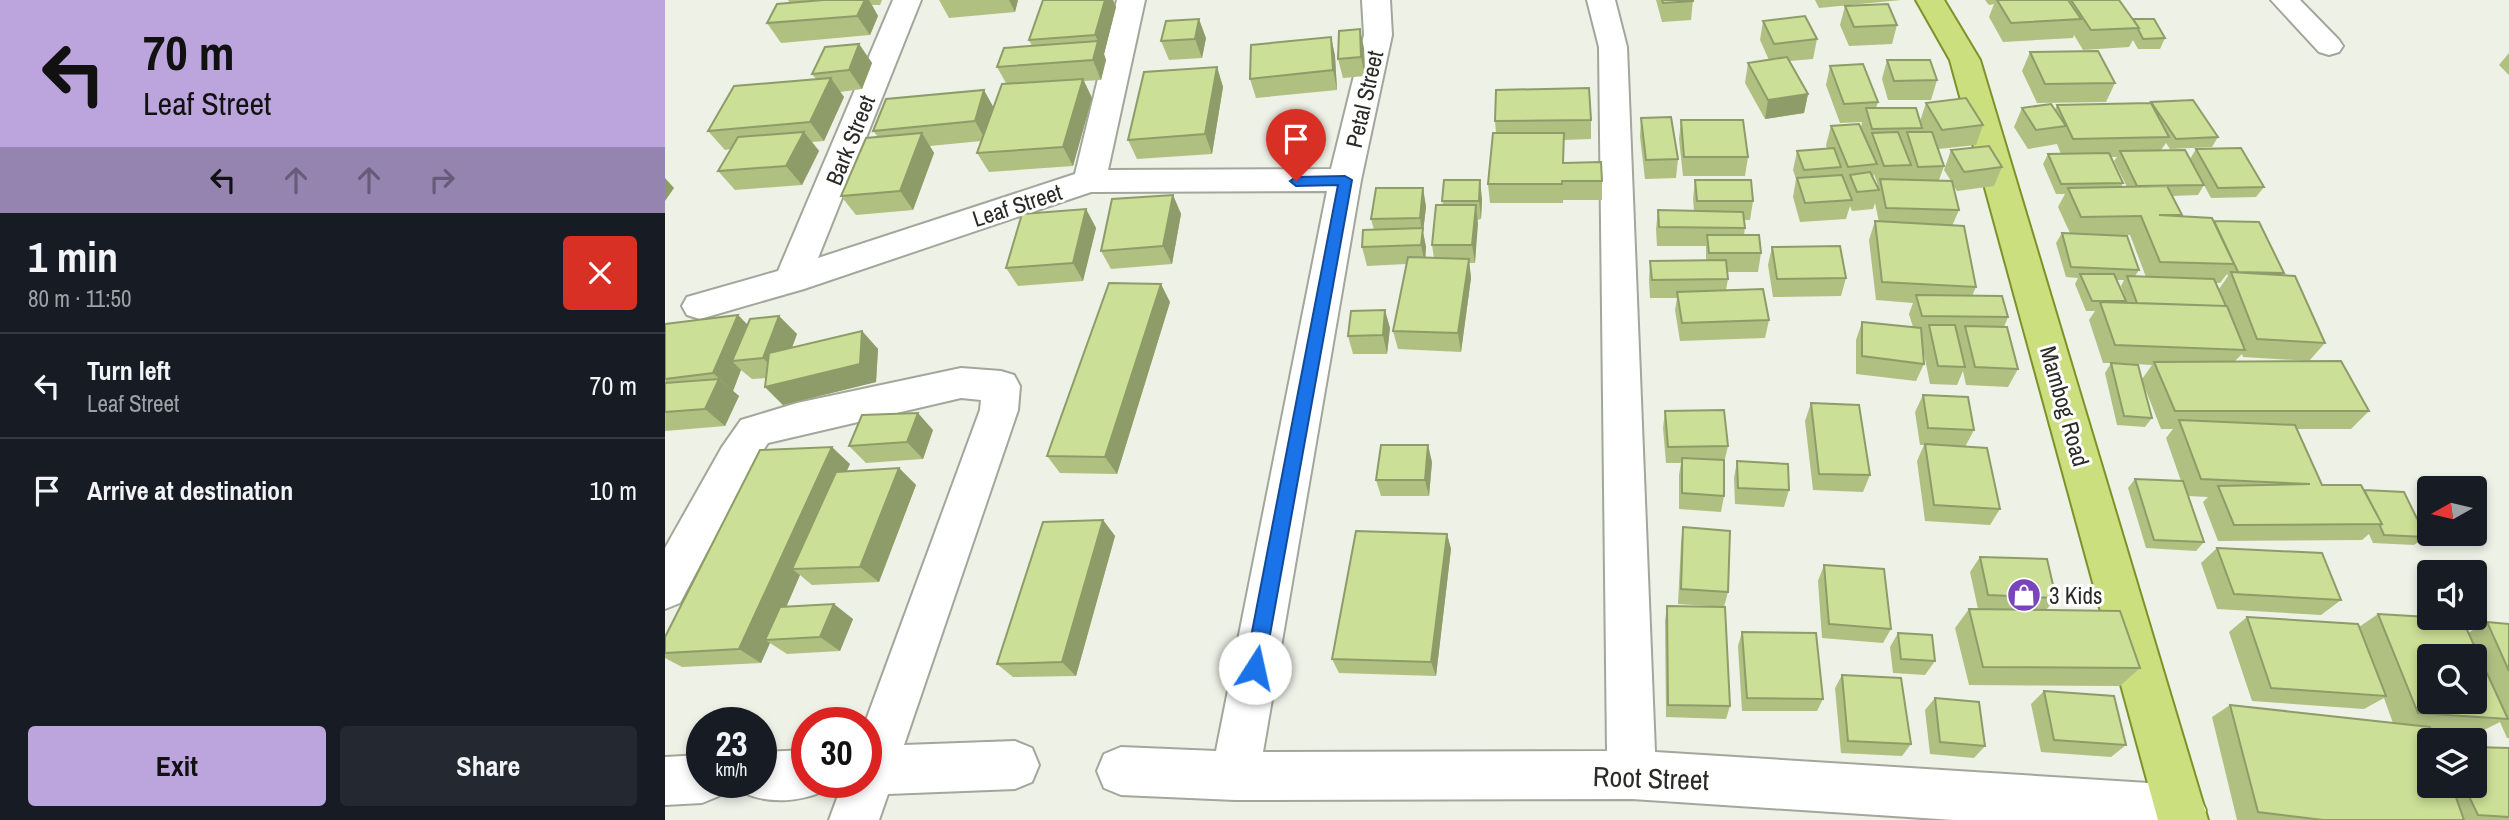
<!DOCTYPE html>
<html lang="en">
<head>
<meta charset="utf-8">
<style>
  :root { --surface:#171b24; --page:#242831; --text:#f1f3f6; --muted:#9ea1a6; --line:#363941; --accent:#bba5dc }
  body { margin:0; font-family:"Archivo Narrow",sans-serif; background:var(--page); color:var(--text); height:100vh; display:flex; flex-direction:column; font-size:26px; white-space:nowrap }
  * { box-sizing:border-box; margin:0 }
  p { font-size:23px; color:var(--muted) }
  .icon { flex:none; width:38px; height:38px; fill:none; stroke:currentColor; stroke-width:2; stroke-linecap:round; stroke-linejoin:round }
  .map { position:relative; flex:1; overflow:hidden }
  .panel { display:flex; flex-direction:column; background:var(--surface); width:665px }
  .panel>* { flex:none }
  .guide { background:#bba5dc; color:#111; overflow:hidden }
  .needle { width:46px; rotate:262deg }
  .tools { position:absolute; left:1752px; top:476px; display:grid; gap:14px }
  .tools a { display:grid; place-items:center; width:70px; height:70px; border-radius:7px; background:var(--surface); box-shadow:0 4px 10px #0003; font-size:35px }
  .speed { position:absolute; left:21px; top:707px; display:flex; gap:14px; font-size:35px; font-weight:700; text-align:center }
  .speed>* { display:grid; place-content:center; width:91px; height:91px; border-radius:50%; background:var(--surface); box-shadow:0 4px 10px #0003; line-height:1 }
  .speed small { font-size:18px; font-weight:400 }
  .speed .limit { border:10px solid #d22; background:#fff; color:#111 }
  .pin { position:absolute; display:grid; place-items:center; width:60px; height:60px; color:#fff; margin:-72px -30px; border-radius:50% 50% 50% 0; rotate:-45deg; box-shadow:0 0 7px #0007 }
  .pin .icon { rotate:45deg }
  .me { position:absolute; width:77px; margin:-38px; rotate:10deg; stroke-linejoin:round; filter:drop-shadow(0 0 5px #0008) }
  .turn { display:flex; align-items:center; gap:24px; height:147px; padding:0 28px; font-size:32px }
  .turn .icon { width:91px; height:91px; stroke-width:2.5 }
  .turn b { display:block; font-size:49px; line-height:60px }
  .lanes { display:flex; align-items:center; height:66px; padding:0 28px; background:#0003; justify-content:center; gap:35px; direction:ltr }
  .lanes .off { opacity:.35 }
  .round { display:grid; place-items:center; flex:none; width:74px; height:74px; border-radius:7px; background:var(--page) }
  .summary { display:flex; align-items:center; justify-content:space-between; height:119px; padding:0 28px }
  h1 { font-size:42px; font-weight:800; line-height:52px }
  .action { display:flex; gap:14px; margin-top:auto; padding:14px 28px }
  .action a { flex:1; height:80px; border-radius:7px; background:var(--accent); color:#111; font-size:28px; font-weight:800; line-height:80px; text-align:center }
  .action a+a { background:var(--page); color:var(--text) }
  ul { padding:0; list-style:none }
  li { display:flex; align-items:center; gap:21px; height:105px; padding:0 28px; border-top:2px solid var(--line) }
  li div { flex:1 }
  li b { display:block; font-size:26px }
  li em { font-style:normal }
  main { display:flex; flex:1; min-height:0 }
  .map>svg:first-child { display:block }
</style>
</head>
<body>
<main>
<section class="panel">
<div class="guide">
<div class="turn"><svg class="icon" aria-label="left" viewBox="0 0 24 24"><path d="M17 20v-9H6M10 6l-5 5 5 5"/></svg><div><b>70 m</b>Leaf Street</div></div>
<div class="lanes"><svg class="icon" aria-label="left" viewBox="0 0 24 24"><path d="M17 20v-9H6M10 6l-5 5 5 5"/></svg><svg class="icon off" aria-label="ahead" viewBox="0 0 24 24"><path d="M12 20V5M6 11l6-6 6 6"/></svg><svg class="icon off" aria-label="ahead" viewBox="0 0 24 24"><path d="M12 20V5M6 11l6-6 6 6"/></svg><svg class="icon off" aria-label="right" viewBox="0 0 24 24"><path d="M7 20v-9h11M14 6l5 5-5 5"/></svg></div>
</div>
<div class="summary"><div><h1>1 min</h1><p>80 m · 11:50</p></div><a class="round" style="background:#d93025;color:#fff"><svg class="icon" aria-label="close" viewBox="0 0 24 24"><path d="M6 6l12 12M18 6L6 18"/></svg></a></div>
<ul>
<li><svg class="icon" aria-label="left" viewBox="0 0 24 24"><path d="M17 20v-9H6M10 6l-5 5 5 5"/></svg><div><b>Turn left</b><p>Leaf Street</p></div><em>70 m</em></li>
<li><svg class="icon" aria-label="arrive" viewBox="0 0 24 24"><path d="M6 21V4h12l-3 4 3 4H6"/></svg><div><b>Arrive at destination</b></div><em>10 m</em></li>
</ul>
<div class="action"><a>Exit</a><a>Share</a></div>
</section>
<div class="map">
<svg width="1844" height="820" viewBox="0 0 1844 820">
  <rect width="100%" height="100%" fill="#eef1e6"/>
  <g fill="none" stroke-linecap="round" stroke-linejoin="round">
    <g stroke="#a2a69b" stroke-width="4">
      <path id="minor" d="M228,0H256L153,258L410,174L452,0H480L443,170L666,169L699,35L697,0H725L727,35L696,180L598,752L942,751L934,47L922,0H950L962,47L990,752L1516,785L1533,793L1541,810L1537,820H1289L967,799L570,800L456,795L439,788L432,771L439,754L456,747L551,751L662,191L426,192L139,289L35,319L22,315L17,306L22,297L113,271Z
        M1606,0H1635L1674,40L1678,46L1674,52L1664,55L1654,52Z
        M296,368L336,371L349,375L355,386L353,410L239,745L350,741L367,748L374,765L367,782L350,789L223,794L214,820H164L178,782H201L200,723L315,410L316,400L296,398L103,443L85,471L15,603L0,609V548L57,447L76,420L132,403Z
        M142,750V782H163L159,791C134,802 104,804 79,793L74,782H96V752Z
        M37,755V782H60L54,796L37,803L0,805V757Z"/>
    </g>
    <g stroke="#7d9228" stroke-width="4">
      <path id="major" d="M1251,0H1279L1315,60L1543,820H1493L1285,60Z"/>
    </g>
    <use href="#minor" fill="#fff" fill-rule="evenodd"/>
    <use href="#major" fill="#cbdf7f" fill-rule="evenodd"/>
  </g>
  <path fill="#afc081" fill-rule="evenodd" d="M123,0H217L215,5H207L213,16L205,35L116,43L102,23L125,3Z
    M274,0H353L350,12L284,18Z
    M378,0H448L451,7L439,54L441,60L436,80L419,81L427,98L408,166L324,172L312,153L316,141L265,146L269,153L248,210L191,215L176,196L213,137L208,131L329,107L341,83L332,67L367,46L364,40Z
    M991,0H1028L1026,20L997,22Z
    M1150,0H1236L1154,8Z
    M1320,0H1454L1468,19L1500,38L1495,49H1473L1468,40L1464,47L1418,50L1409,35L1408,38L1338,42L1324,17L1329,4L1324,5Z
    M1180,6L1232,25L1227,44L1184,46L1175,25Z
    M1098,21L1152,39L1148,59L1124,61L1143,94L1139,113L1100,119L1080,83L1083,63L1104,60L1095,40Z
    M666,37L670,56L672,90L591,98L585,79Z
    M541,38L537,58L504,60L496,41Z
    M194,44L207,63L197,89L175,92L179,97L159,141L147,142L154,151L137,185L70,190L53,171L66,149L60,150L43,131L151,79L147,74Z
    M699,48L700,76L678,78L673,59Z
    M1365,52L1450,83L1441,102L1372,103L1357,71Z
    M1844,53V75L1834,65Z
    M1222,60L1272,80L1266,100H1223L1217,79Z
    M1165,66L1213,102L1211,108L1255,121L1261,103L1318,125L1311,145L1273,149L1279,166L1274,180L1286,181L1279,170L1286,150L1337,167L1329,186L1292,191L1287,184L1294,210L1287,226L1311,287L1307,296L1343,317L1339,327L1353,369L1343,387L1301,385L1298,371L1292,385L1265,384L1258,349L1259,364L1251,381L1191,374V340L1197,322L1248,327L1244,314L1248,303L1211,300L1204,240L1210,221L1214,222L1210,203L1208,209L1187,211L1185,206L1181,219L1135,222L1128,197L1131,179L1128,170L1132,151L1162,149L1161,145L1166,126L1196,128L1197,122L1175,123L1161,85ZM1209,174L1213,185V186L1208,178Z
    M552,67L558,87L547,154L472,159L463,140Z
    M1486,102L1553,137L1547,147L1505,149L1501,143L1496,150L1539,185L1533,195L1507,196L1517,215L1516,217L1549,222L1619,273L1617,275L1660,343L1644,361L1578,357L1577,354L1570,361L1704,411L1686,429H1631L1657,485L1699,490L1761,537L1749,545L1708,543L1704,534L1697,540L1553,541L1538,502L1543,497L1523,496L1539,542L1531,551L1481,548L1463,488L1470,479L1516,481L1501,438L1508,429H1496L1478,383L1487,418L1480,427L1452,425L1440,373L1446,363H1438L1424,320L1430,311H1421L1410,284L1413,278L1401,277L1391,243L1397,233H1405L1393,207L1400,194H1391L1378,164L1383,154H1396L1392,144L1363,149L1349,127L1357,108L1390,110L1392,105L1486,103ZM1446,157H1452L1449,161L1462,187H1456L1458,183ZM1450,235H1465L1481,277L1470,276L1474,270ZM1562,274L1563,276L1554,289L1551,283H1555ZM1451,280H1459L1456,286L1462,303H1459L1461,301ZM1452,363L1487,365L1477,379Z
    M976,118L1013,159L1011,178L980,179L975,137Z
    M926,120V139L899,140V163L937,181V200H898V203H825L823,184L831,133L830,121Z
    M1016,120L1083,157L1080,176H1018L1014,139Z
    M1531,149L1599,187L1591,197L1546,198L1525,159Z
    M1030,180L1088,201L1085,220H1079L1080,228L1079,235L1096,253L1093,272H1062L1063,279L1061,290L1104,320L1100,338L1015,341L1010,310L1012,298H985L984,280L985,261H1041V246H992L991,229L993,210L1029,211L1028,199Z
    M758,188L761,207L758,232L761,247L760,258H769L767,245L778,205L777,201L817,199L816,219L812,220L810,263H804L806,278L796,352L733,349L728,331L741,264L702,266L697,247L709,230L706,219Z
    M508,195L516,214L507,264L446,269L436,251Z
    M421,209L431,228L418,281L353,286L341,268Z
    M1107,247L1181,278L1176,296L1108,297L1103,265Z
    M505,302L452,474L395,473L382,456Z
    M73,315L83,325L114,316L132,334L127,348L197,331L213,349L211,382L118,405L100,387L101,378L87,379L76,370L68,391L74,396L60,426L0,431V324Z
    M725,328L722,354H688L683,336Z
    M1258,395L1309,430L1300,447L1335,509L1325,525L1260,521L1252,461L1259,445H1255L1250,412Z
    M1146,403L1205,475L1198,492L1148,490L1140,421Z
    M1000,411L1063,446L1059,463V496L1056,512L1014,509V475L1016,463H1001L998,428Z
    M268,430L258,459L201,463L184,446Z
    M1072,461L1124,490L1119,507L1070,504L1069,478Z
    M767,462L764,496H716L711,480Z
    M185,464L181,471L234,468L251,485L214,582L147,585L135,575L121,607L188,619L175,651L122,654L105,643L96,663L17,667L0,658V637Z
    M438,520L450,536L411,676L348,677L332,664Z
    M1018,527L1063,592L1059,607L1013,604L1016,543Z
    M782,534L786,549L771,676L674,673L667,659Z
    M1552,548L1676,600L1656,615L1552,609L1536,563Z
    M1315,557L1391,598L1381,610L1475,668L1455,686L1304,685L1290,628L1304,609H1313L1305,572Z
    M1159,565L1226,629L1218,643L1157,638L1153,581Z
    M1002,606L1065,706L1061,719L1001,717L1000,621Z
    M1713,614L1803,633L1822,622L1844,624V738H1842L1835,722L1817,731L1765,728L1764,786H1810L1844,748V820H1572L1547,717L1565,705L1728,723L1719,698L1699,709L1587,701L1564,632L1582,617L1694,627Z
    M1077,632L1158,699L1152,711H1077L1073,646Z
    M1233,633L1270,661L1260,675L1228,673L1225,647Z
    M1177,675L1246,744L1237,756L1176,753L1170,688Z
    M1379,691L1461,745L1446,757L1376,752L1366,704Z
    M1270,698L1320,746L1309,758L1265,754L1260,710Z"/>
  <path fill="#8e9c69" d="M200,0H204L213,16L205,35L192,16Z
    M344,0H353L350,12Z
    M440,0H448L451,7L439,54L441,60L436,80L428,60L433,41L430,35Z
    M534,19L541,38L537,58L530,39Z
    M695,29L699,48L700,76L696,57Z
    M666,37L670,56L672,90L668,70Z
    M194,44L207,63L197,89L184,70Z
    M552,67L558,87L547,154L540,134Z
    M166,78L179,97L159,141L145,122Z
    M418,79L427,98L408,166L398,147Z
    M319,90L330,110L321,141L310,121Z
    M1143,94L1139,113L1100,119L1103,100Z
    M139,132L154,151L137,185L121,166Z
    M257,133L269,153L248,210L235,191Z
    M0,178L9,188L0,201Z
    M815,180L817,199L816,219L814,201Z
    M758,188L761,207L758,232L761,247L760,264L756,245L757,233L755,218Z
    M508,195L516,214L507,264L498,246Z
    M811,205L813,224L810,263L807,245Z
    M421,209L431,228L418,281L408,263Z
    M804,259L806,278L796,352L793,333Z
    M496,284L505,302L452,474L440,457Z
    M720,310L725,328L722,354L718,335Z
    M73,315L91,334L67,361L76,370L68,391L48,373Z
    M114,316L132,334L116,376L98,358Z
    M197,331L213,349L211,382L118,405L100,387Z
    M54,379L74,396L60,426L40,409Z
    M253,413L268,430L258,459L242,442Z
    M763,445L767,462L764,496L760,480Z
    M167,447L185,464L138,569H127L135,575L107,640H100L105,643L96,663L74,649Z
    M234,468L251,485L214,582L195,567Z
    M438,520L450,536L411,676L397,662Z
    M782,534L786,549L771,676L766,662Z
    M169,604L188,619L175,651L155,637Z"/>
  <path fill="#cbdf96" stroke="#8e9c69" stroke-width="2" fill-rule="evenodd" d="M158,0H200L192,16L102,23L112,4Z
    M378,0H440L430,35L364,40Z
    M997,0H1028V1L998,3Z
    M1332,0H1403L1416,19L1346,23Z
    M1406,0H1454L1474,28L1426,30Z
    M1223,4L1232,25L1189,27L1180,6Z
    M1140,16L1152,39L1109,44L1098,21Z
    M534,19L530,39L496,41L501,21Z
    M1468,19H1489L1500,38L1478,39L1473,29L1474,28Z
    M695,29L696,57L673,59L674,31Z
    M666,37L668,70L585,79L586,45Z
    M433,41L428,60L332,67L339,48Z
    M194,44L184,70L147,74L160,47Z
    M1433,51L1450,83L1380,84L1365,52Z
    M1122,57L1143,94L1103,100L1083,63Z
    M1222,60H1265L1272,80L1229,81Z
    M1198,64L1213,102L1179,104L1165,66Z
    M552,67L540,134L463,140L479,72Z
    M166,78L145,122L43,131L69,86Z
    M418,79L398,147L312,153L337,84Z
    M924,88L926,120L830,121L831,90Z
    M319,90L310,121L208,131L221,99Z
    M1301,98L1318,125L1277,130L1261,103Z
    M1528,100L1553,137L1511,139L1486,102Z
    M1486,103L1504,137L1408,139L1392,105Z
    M1386,104L1401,126L1371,130L1357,108Z
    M1201,108H1251L1257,128L1207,129Z
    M1006,117L1013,159L981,160L976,118Z
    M1016,120H1078L1083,157H1019Z
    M1194,124L1212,164L1183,167L1166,126Z
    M139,132L121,166L53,171L73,137Z
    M1233,132L1246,165L1219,166L1207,133Z
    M1242,132H1267L1279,166L1253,167Z
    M257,133L235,191L176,196L201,138Z
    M828,133H899L898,163L936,162L937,181H897V184H823Z
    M1324,146L1337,167L1299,172L1286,150Z
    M1169,148L1176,167L1139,170L1132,151Z
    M1576,148L1599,187L1553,188L1531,149Z
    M1520,150L1539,185L1472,186L1455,151Z
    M1444,153L1458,183L1396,184L1383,154Z
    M1205,172L1214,190L1192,192L1185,175Z
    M1177,175L1187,200L1140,203L1132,178Z
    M1215,179L1287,181L1294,210L1221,208Z
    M779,180H815L814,201H777Z
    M1030,180H1086L1088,201H1032Z
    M1502,186L1517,215H1494L1547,218L1569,264L1495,262L1476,216L1416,217L1403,188Z
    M711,188H758L755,218L706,219Z
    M508,195L498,246L436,251L447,199Z
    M771,205H811L807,245H767Z
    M421,209L408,263L341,268L357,214Z
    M993,210L1078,212L1080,228L994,227Z
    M1210,221L1299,226L1311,287L1217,282Z
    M1549,221L1594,222L1619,273L1573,272Z
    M758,228L756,245L697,247L698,230Z
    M1397,233L1462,236L1474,270L1406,267Z
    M1042,235H1094L1096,253H1044Z
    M1175,246L1181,278L1112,279L1107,247Z
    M743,257L804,259L793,333L728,331Z
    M1061,260L1063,279L987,280L985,261Z
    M1566,272L1630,276L1660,343L1592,339Z
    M1415,274H1449L1461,301H1427Z
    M1462,276L1549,279L1561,306L1472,303Z
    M444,283L496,284L440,457L382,456Z
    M1098,289L1104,320L1017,323L1012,292Z
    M1251,295L1337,296L1343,317L1257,316Z
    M1435,302L1562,306L1580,350L1450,345Z
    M720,310L718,335L683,336L686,311Z
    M73,315L48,373L0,379V324Z
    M114,316L98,358L67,361L85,319Z
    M1197,322L1256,328L1259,364L1197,356Z
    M1264,325H1290L1300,367L1273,366Z
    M1300,326L1342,327L1353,369L1310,367Z
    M197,331L195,364L100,387L104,353Z
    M1676,361L1704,411H1510L1489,362Z
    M1446,363L1473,365L1487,418L1459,416Z
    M54,379L40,409L0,412V383Z
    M1258,395L1303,397L1309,430L1263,428Z
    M1146,403L1194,405L1205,475L1154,474Z
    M1059,410L1063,446L1003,447L1000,411Z
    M253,413L242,442L184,446L197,415Z
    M1514,420L1630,425L1657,485H1696L1717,524L1569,525L1553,486L1645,484L1536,479Z
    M1260,444L1322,448L1335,509L1269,505Z
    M716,445H763L760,480H711Z
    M167,447L74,649L0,653V637L95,450Z
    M1017,458L1059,460V496L1017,493Z
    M1072,461L1123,464L1124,490L1073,488Z
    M234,468L195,567L127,569L171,472Z
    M1470,479L1518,481L1539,542L1489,540Z
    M1699,490L1739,492L1761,537L1719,535L1715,526L1717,524Z
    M438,520L397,662L332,664L378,522Z
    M1018,527L1065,531L1063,592L1016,589Z
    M691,531L782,534L766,662L667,659Z
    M1552,548L1657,553L1676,600L1569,594Z
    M1315,557L1382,559L1391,598L1323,595Z
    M1159,565L1219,569L1226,629L1164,624Z
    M169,604L155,637L100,640L115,607Z
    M1002,606L1060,607L1065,706L1003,705Z
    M1304,609L1455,611L1475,668L1318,667Z
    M1713,614L1797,619L1843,719L1753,713ZM1764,656H1810V702H1764Z
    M1582,617L1693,624L1721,696L1606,688Z
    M1822,622L1844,624V671Z
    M1077,632L1151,633L1158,699L1082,698Z
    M1233,633L1267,635L1270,661L1236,659Z
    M1177,675L1236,678L1246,744L1183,741Z
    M1379,691L1449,696L1461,745L1389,740Z
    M1270,698L1314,702L1320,746L1275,742Z
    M1565,705L1765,727L1770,740H1764V786H1787L1799,820H1658L1593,812Z
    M1810,747L1844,748V817L1813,815L1799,786H1810Z"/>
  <path fill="#1a73e8" stroke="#114b97" stroke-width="2" d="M680,176L687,180L599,668L596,674L590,677L583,674L580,668L673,185L631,186L625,181L631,177Z"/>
  <defs>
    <g id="shop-disc" transform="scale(1.75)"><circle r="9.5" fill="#7a45bc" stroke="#fff"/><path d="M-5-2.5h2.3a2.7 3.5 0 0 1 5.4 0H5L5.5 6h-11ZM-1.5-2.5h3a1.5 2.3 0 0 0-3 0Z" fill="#fff"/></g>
  </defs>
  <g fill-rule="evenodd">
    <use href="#shop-disc" x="1359" y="595"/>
  </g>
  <g text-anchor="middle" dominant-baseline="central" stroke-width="6" stroke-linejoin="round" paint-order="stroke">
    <g font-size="23" fill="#2a2b27" stroke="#fff">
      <text transform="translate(699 99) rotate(-77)">Petal Street</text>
      <text transform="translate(185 140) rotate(-68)">Bark Street</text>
      <text transform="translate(352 205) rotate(-18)">Leaf Street</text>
      <text transform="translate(1400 406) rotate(74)">Mambog Road</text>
    </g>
    <g font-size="23" fill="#2a2b27" stroke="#fff" text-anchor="start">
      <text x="1384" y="595">3 Kids</text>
    </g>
    <g font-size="28" fill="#2a2b27" stroke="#fff">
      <text transform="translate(986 778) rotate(2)">Root Street</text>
    </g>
  </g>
</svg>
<div class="tools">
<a><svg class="needle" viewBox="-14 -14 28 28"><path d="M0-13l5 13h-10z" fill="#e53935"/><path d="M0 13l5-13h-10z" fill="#9ea1a6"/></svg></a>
<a><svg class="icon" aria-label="sound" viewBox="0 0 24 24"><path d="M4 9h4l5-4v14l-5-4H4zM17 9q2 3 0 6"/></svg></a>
<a><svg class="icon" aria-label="search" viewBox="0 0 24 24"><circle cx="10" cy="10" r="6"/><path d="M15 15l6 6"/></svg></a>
<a><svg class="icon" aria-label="layers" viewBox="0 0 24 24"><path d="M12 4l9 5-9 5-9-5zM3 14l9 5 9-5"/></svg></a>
</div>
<div class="speed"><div>23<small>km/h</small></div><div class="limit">30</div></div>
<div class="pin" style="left:631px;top:181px;background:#d93025"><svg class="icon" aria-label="arrive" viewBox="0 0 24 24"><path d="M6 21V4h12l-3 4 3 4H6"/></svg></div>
<svg class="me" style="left:590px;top:668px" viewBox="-20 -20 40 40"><circle r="19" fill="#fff"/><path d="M0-13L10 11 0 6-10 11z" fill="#1a73e8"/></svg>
</div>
</main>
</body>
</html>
